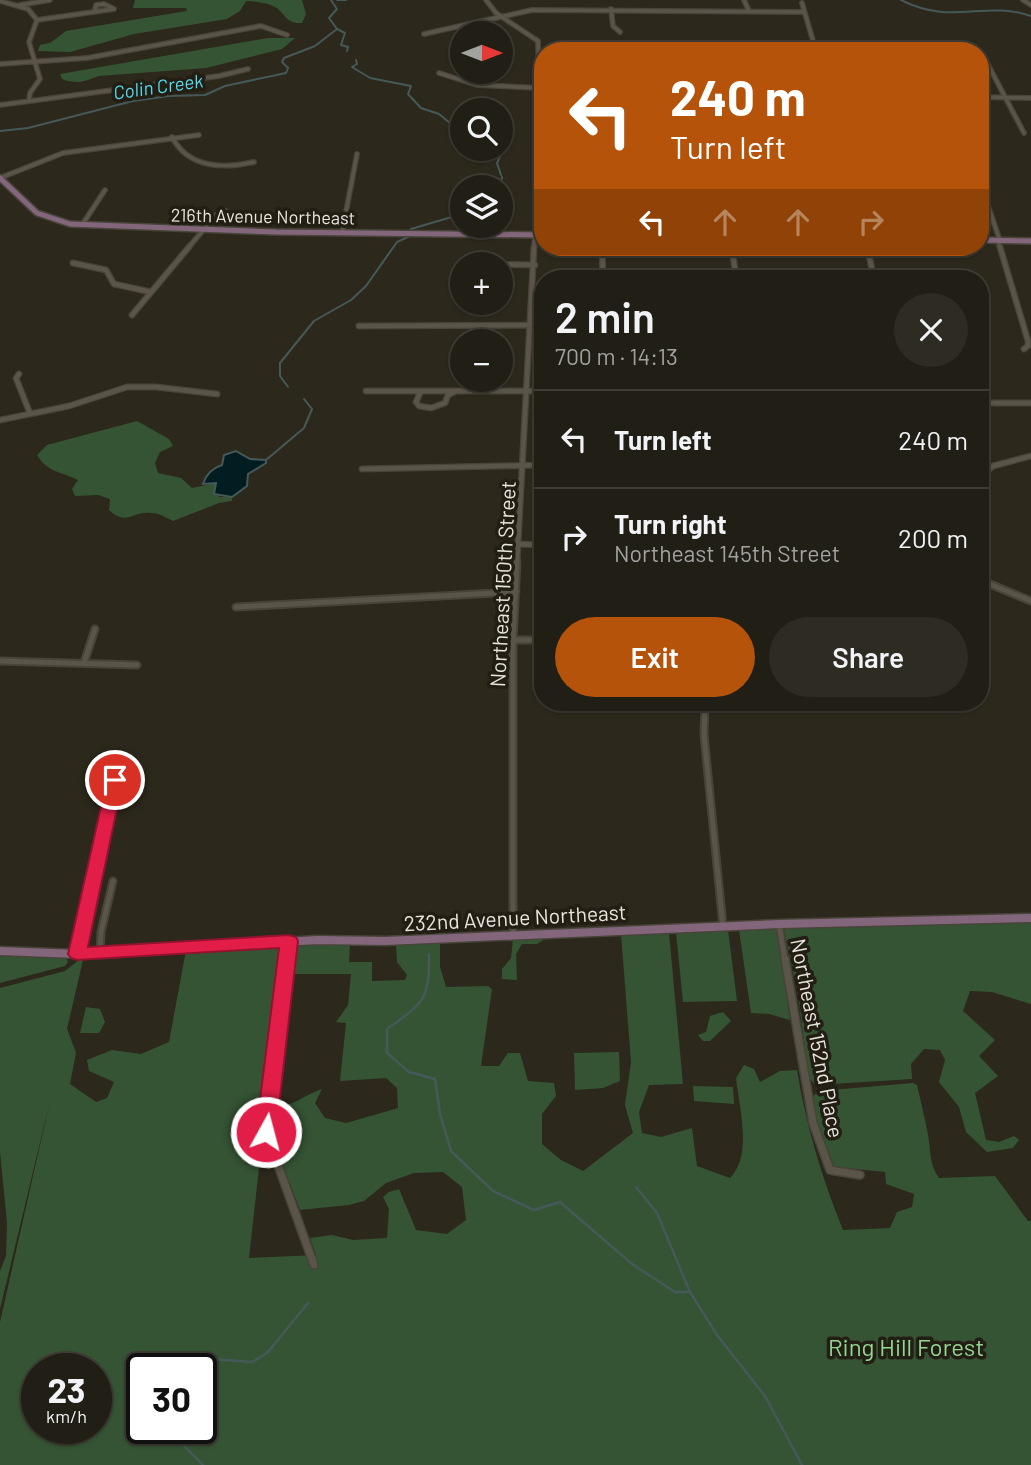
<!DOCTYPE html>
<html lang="en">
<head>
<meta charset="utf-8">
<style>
  :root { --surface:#211e15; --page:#2d2b22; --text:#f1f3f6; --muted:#a2a2a0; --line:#3e3c34; --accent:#b45309 }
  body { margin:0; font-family:Barlow,sans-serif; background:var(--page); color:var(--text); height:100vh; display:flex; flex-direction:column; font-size:26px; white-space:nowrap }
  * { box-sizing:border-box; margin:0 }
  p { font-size:23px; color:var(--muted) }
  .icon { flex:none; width:38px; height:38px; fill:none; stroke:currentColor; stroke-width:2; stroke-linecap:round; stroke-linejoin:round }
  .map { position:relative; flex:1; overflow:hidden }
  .details { position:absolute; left:534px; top:270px; width:455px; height:441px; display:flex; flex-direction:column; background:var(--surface); border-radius:28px; box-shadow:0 2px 5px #0004,0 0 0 2px var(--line) }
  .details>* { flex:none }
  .hud { position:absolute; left:534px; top:42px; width:455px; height:214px; border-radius:28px; box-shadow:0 2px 5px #0004,0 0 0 2px var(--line); background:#b45309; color:#fff; overflow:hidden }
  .needle { width:46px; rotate:90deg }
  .fabs { position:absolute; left:450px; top:21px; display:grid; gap:14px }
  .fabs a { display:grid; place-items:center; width:63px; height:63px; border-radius:50%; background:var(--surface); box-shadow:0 2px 5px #0004,0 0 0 2px var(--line); font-size:35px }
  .speed { position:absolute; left:21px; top:1353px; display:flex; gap:14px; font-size:35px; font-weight:700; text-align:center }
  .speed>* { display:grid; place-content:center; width:91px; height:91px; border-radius:50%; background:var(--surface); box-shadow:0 2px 5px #0004,0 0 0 2px var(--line); line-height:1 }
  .speed small { font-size:18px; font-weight:400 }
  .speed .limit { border:4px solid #111; border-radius:10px; background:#fff; color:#111 }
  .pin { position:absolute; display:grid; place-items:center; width:60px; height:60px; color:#fff; margin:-30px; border:4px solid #fff; border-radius:50%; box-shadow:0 2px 7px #0007 }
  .me { position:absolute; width:77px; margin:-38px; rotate:7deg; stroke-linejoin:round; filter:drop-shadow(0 0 5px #0008) }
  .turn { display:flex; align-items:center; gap:24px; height:147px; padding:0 21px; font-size:32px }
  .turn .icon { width:91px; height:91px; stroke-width:2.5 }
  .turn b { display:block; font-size:49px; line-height:60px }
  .lanes { display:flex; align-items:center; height:66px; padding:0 21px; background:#0003; justify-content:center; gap:35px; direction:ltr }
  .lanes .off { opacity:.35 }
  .round { display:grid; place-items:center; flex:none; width:74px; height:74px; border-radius:37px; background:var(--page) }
  .overview { display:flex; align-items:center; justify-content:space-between; height:119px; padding:0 21px }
  h1 { font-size:42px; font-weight:600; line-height:52px }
  .primary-button { display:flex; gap:14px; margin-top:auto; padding:14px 21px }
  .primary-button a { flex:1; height:80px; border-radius:42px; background:var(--accent); color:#fff; font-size:28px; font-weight:600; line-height:80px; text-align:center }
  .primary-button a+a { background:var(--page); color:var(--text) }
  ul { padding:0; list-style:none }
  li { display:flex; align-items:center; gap:21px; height:98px; padding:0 21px; border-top:2px solid var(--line) }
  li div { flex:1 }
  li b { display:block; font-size:26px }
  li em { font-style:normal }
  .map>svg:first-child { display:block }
</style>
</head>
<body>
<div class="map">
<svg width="1031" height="1465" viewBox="0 0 1031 1465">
  <rect width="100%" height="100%" fill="#2c281c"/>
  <path fill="#355434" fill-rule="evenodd" d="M135,0H302L306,14L302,23C284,24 285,11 273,6C267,3 254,1 246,1L240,11L227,19L134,34L70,52L38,51L40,45L50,43L66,31L187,11L186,8H133Z
    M268,38H295L282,49L206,68L99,76C85,81 78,85 62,79L60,74Z
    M137,421L169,439L173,446L160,452L155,463L158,473L181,478L192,488L216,483L219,497H232V501L219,503L173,521C167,518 159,513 152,513C133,510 127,527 109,510L110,499L98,495L75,496L72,489L78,480C62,472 47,472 37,455L47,445Z
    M1031,922V1004L992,992L970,991L963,1011L995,1040L979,1056L998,1076L975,1093L986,1140L999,1142L1014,1136L1019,1140L1013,1148L987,1152L966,1132L959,1107L939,1082L945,1060L940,1050L924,1049L911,1064L912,1079L816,1085L809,1078L798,996L784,928Z
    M776,928L790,1020L769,1014L751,1013L739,930Z
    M728,930L737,1001L683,1002L676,932Z
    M669,933L683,1084L649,1085L639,1112L642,1133L661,1137L692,1128L697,1166L730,1178C753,1155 739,1107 736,1078L744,1065L754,1069L760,1082L780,1071L797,1070C806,1126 822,1178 843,1230L890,1228L897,1212L912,1207L914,1194L886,1184L885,1172L834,1167L814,1113L812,1097L819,1091L913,1083L917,1085C921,1102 925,1119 928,1135C931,1151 929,1164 939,1178L995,1176L1028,1221H1031V1465H0V1322L50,1101L0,1309V1271L6,1256L7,1223L0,1152V988L65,971L79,960H83L67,1029L76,1053L70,1084L96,1102L107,1098L114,1082L89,1071L87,1060L112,1050L141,1054L169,1042L186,950L275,946L283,952L249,1258L316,1255L310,1238L332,1235L353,1240L387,1238L389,1209L383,1197L389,1192L399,1189L416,1230L447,1234L466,1220L462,1187L443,1172L414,1173L386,1183L364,1201L349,1205L300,1210C288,1176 271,1143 276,1107C294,1106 304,1095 322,1089L315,1103L325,1118L346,1123L398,1108L397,1088L386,1078L340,1081L346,1023L336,1022L348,1005L351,974H291L294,948L302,944H350L349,962H372V981L405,980L407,975L397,962L396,944L440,943V967L446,987L488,986L492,989L481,1066H499L508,1053H520L528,1081L554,1083L556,1096L542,1114V1144L561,1160L583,1171L633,1133L625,1105L631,1062L621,934ZM37,1368H96V1428H37ZM142,1368H201V1428H142Z
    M548,937L537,944H522L516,954L517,980L502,979V969L511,958L513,939Z
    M0,956L66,958L68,962L65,966L0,983Z
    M86,1007L100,1009L105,1022L99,1033H80Z
    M723,1012L731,1021L710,1041H703L698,1035L706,1032L710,1016Z
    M619,1052L620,1081L603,1088L575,1090L574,1053Z
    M693,1086L733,1087L734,1104L694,1101Z"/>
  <path fill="#011d21" stroke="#465959" stroke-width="2" d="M236,451L250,459L266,460V463L248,474L247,486L232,497L214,494L216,483L203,484C206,474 213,468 222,465L224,455Z"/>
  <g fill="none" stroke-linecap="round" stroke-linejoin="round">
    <path stroke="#465959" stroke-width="2" d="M331,0L337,9L329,18L337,29L345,33L341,45L348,47L347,51
      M337,0H346
      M901,0C952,26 985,0 1031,16
      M356,60L357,64L352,67L370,78L411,86L408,94L421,108L439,114L462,133
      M0,131L28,128L133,101L169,96L205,95L225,86L286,73L288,68L282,62L284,58L315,46L337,29
      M497,149L502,152L497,163L501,175
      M500,189L502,177
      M411,229L462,214
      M288,387L280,376V363L314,321L351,300L366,286L397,242L410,236
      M266,460L304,428L312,409L304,399
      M429,954V961"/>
    <path stroke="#465959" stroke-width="2.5" d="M429,959C430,1002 420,1005 387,1029V1053L409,1072L435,1079L440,1114L451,1151L493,1191L534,1210L560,1202L632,1264L675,1292H690
      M636,1187L657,1213L690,1292L717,1335L765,1396L802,1465
      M191,1368L198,1358L253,1362L268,1352L308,1303
      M174,1428L180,1442L203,1465"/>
    <g stroke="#48443a" stroke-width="6">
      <path id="street-far3" d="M486,0L496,13L538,41L540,128L537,146
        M744,0L749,11
        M1023,0L1031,5
        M0,1L28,9L37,20L29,42L40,79L30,93L29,101
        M802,3L816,51
        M20,5L50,0
        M611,9L613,26L620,32
        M37,20L114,9L104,4L96,5L95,11
        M424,34L532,10L804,12
        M984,57L1024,133
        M0,64L87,58L261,26L287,35
        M439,73L477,85L542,88
        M980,97L1031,98
        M0,105L219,76L248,69
        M172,137C188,168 223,169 254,162
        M980,143H983
        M0,178L63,153L199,135
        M980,182L1000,241
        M82,225L105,190
        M342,233L357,154
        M470,234L472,226
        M998,241L1000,248
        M188,248L216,215L226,211
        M534,248L535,235"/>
    </g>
    <g stroke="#48443a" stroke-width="7">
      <path id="street-far2" d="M602,247L603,278
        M732,247L736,278
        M867,247L874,278
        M1000,247L1028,341V346L1024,349
        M73,263L106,270L114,284L151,292
        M466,264L535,265
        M132,315L189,247
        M359,326L532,325
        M19,374L16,378L29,411
        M366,391H542
        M420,393L416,402L419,406L431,408L445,403L448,395L454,392
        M980,403H1031
        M0,420L69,406L127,387H156L217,394
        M362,469L542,465
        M980,477L993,466L1031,456
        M520,544L542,545
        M517,562L534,247"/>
    </g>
    <g stroke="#48443a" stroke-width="9">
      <path id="street-far1" d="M980,580L1031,601
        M236,607L516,592
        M513,640H542
        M0,661L137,665
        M84,663L95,629
        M705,704L704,735L723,926
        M779,924L785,961
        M513,935V640L517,561
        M100,953L101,932L113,881
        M77,954L112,801L115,780L112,768
        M287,961L289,941"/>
    </g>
    <g stroke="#48443a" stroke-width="10">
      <path id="street" d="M287,959L266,1132L314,1265
        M785,959L813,1123L830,1170L860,1175"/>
    </g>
    <g stroke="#48443a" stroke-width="8">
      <path id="secondary-far1" d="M0,178L37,213L70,224L276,232L542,235
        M980,240L1031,241"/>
    </g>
    <g stroke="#48443a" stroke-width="11">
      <path id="secondary" d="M0,951L77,954L317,940L385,941L779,924L1031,918"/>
    </g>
    <use href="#street-far3" stroke="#5a5548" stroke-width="3.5"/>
    <use href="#street-far2" stroke="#5a5548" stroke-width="4.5"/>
    <use href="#street-far1" stroke="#5a5548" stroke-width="5"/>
    <use href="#street" stroke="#5a5548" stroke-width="7"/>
    <use href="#secondary-far1" stroke="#84667c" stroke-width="5"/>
    <use href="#secondary" stroke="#84667c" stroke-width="8"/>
  </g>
  <path fill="#e11d48" stroke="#92132f" stroke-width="2" d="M115,775L123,780L88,947L289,935L296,937L298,941L276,1132L273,1137L266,1139L259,1137L256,1132L279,948L77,960L71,958L68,954L107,780Z"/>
  <g text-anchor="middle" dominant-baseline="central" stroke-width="7" stroke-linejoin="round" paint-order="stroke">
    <g font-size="18" fill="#e8e5dd" stroke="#221e13">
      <text transform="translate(263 216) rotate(1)">216th Avenue Northeast</text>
    </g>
    <g font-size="19" font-style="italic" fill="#55daef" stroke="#221e13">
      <text transform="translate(158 86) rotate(-8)">Colin Creek</text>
    </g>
    <g font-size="21" fill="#e8e5dd" stroke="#221e13">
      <text transform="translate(502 584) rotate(-87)">Northeast 150th Street</text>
      <text transform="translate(515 917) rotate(-3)">232nd Avenue Northeast</text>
      <text transform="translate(818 1038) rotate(79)">Northeast 152nd Place</text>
    </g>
    <g font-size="24" fill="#93d691" stroke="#221e13">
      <text x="906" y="1346">Ring Hill Forest</text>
    </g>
  </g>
</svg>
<div class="fabs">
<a><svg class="needle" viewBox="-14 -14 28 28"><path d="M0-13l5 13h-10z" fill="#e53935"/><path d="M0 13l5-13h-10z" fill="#a2a2a0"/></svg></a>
<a><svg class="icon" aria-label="search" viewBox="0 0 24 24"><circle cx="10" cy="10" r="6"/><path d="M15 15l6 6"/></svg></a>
<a><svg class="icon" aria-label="layers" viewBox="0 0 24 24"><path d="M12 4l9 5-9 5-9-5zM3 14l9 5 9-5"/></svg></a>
<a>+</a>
<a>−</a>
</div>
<div class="speed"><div>23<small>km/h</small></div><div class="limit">30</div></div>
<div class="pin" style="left:115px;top:780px;background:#d93025"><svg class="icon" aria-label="arrive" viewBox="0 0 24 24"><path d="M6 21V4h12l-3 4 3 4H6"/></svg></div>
<svg class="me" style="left:266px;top:1132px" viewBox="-20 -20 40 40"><circle r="17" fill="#e11d48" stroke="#fff" stroke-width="3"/><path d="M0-11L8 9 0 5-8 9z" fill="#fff"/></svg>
<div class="hud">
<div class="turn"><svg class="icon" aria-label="left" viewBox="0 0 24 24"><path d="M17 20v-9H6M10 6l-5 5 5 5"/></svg><div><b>240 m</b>Turn left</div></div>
<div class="lanes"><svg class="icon" aria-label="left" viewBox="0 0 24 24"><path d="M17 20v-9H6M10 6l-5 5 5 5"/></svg><svg class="icon off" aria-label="ahead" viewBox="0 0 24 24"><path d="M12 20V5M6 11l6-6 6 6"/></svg><svg class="icon off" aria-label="ahead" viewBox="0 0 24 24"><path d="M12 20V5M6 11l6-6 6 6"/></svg><svg class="icon off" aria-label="right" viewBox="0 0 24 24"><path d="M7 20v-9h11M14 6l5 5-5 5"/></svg></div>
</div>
<section class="details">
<div class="overview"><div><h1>2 min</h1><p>700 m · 14:13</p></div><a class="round"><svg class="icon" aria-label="close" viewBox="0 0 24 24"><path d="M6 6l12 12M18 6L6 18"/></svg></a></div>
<ul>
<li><svg class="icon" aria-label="left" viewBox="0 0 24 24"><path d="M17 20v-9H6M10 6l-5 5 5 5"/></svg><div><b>Turn left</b></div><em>240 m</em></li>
<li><svg class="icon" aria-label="right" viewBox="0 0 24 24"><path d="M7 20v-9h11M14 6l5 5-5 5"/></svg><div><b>Turn right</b><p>Northeast 145th Street</p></div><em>200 m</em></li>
</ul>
<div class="primary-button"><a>Exit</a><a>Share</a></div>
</section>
</div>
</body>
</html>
